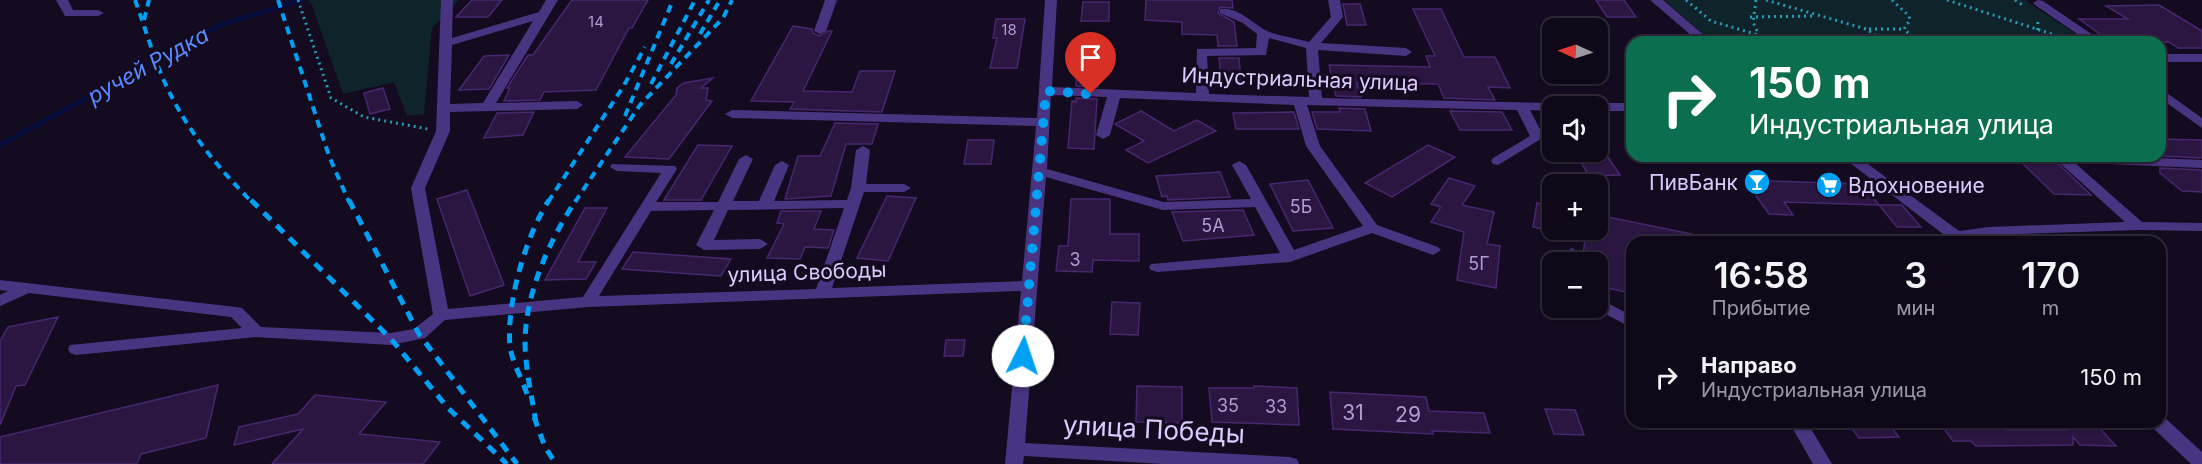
<!DOCTYPE html>
<html lang="ru">
<head>
<meta charset="utf-8">
<style>
  :root { --surface:#0f0818; --page:#1d1625; --text:#f1f3f6; --muted:#9b9aa2; --line:#2f2937 }
  body { margin:0; font-family:Inter,sans-serif; background:var(--page); color:var(--text); height:100vh; display:flex; flex-direction:column; font-size:22px; white-space:nowrap }
  * { box-sizing:border-box; margin:0 }
  p { font-size:20px; color:var(--muted) }
  .icon { flex:none; width:33px; height:33px; fill:none; stroke:currentColor; stroke-width:2; stroke-linecap:round; stroke-linejoin:round }
  .map { position:relative; flex:1; overflow:hidden }
  .side { position:absolute; left:1626px; top:236px; width:540px; height:192px; display:flex; flex-direction:column; background:var(--surface); border-radius:18px; box-shadow:0 2px 4px #0004,0 0 0 2px var(--line) }
  .side>* { flex:none }
  .hud { position:absolute; left:1626px; top:36px; width:540px; height:126px; border-radius:18px; box-shadow:0 2px 4px #0004,0 0 0 2px var(--line); background:#0b6e4f; color:#fff; overflow:hidden }
  .needle { width:39px; rotate:273deg }
  .controls { position:absolute; left:1542px; top:18px; display:grid; gap:12px }
  .controls a { display:grid; place-items:center; width:66px; height:66px; border-radius:12px; background:var(--surface); box-shadow:0 2px 4px #0004,0 0 0 2px var(--line); font-size:30px }
  .pin { position:absolute; display:grid; place-items:center; width:51px; height:51px; color:#fff; margin:-62px -26px; border-radius:50% 50% 50% 0; rotate:-45deg; box-shadow:0 0 6px #0007 }
  .pin .icon { rotate:45deg }
  .me { position:absolute; width:66px; margin:-33px; rotate:4deg; stroke-linejoin:round; filter:drop-shadow(0 0 4px #0008) }
  .turn { display:flex; align-items:center; gap:21px; height:126px; padding:0 24px; font-size:27px }
  .turn .icon { width:78px; height:78px; stroke-width:2.5 }
  .turn b { display:block; font-size:42px; line-height:51px }
  .eta { display:flex; justify-content:space-evenly; align-items:center; height:102px; text-align:center }
  .eta b { font-size:36px; font-weight:600; line-height:42px }
  ul { padding:0; list-style:none }
  li { display:flex; align-items:center; gap:18px; height:78px; padding:0 24px }
  li div { flex:1 }
  li b { display:block; font-size:22px }
  li em { font-style:normal }
  .map>svg:first-child { display:block }
</style>
</head>
<body>
<div class="map">
<svg width="2202" height="464" viewBox="0 0 2202 464">
  <rect width="100%" height="100%" fill="#140b20"/>
  <path fill="#0e242a" d="M308,0H459L432,28L424,114L407,116L394,82L343,94L312,5Z
    M1664,0H2025L2088,42H1713Z"/>
  <g fill="none" stroke-linecap="round" stroke-linejoin="round">
    <path stroke="#060d3d" stroke-width="5" d="M0,145L223,24L302,0"/>
  </g>
  <path fill="#2a1641" stroke="#47276f" stroke-width="1.5" d="M472,0H502L488,17H456Z
    M572,0H648L632,28H629L596,90L544,92L540,100L504,101L510,88H507L528,55H533Z
    M1146,0H1232L1233,8L1220,7L1218,13L1234,22L1237,46H1218L1217,35L1182,34V22L1145,20Z
    M1596,0H1624L1636,17H1607Z
    M1083,2H1109V21H1081Z
    M1343,4H1360L1366,25H1347Z
    M2159,5L2202,31V48H2178L2169,42H2111L2079,19H2128L2106,6Z
    M1413,9H1441L1464,57H1495L1510,88L1488,87L1495,100L1444,98L1438,84L1357,83L1361,97L1336,96L1329,65L1430,67L1426,56H1435Z
    M996,19H1025L1017,68H990L997,38H993Z
    M793,26L812,29L813,33L819,36L828,31H832L803,91L852,92L860,71H895L882,112L790,109L794,102L751,101Z
    M1077,52H1107L1108,75H1099L1098,87L1076,86Z
    M509,55L489,89L459,90L484,56Z
    M1219,58H1239L1241,79L1221,78Z
    M713,78L701,88H708L706,100L712,101L669,159L625,157L676,95L677,88L684,83Z
    M383,88L390,109L370,114L364,93Z
    M1076,98L1097,99L1094,149L1068,148L1072,101L1076,102Z
    M1339,108L1365,109L1371,131L1317,129L1312,112H1340Z
    M1141,111L1174,131L1197,120L1216,131L1148,163L1126,150L1144,141L1115,124Z
    M1450,111L1502,112L1512,130H1460Z
    M534,112L523,135L484,138L497,113Z
    M1294,112L1299,129H1236L1233,113Z
    M835,123L878,124L872,144H846L831,196L785,199L798,156H820Z
    M2160,139L2202,140V158L2160,156Z
    M968,140H994L991,164H964Z
    M698,145L732,146L701,200H664Z
    M1428,145L1455,157L1392,197L1365,183Z
    M1576,154H1606L1620,175L1589,176Z
    M2015,156H2050L2091,195L2054,194Z
    M2160,168L2202,170V192L2182,191L2160,173Z
    M1220,172L1230,197L1168,200L1167,196L1162,197L1156,176Z
    M1449,178L1475,186L1462,205L1494,212L1487,244L1500,246L1496,288L1457,280L1464,232L1431,222L1441,207L1431,204Z
    M1308,180L1333,228L1293,231L1270,184Z
    M1745,180L1862,184L1879,205L1784,202L1793,215L1769,214Z
    M467,190L504,285L470,296L437,199Z
    M887,196L916,198L888,261L857,258Z
    M1071,199H1110V234H1139V261L1093,260L1092,272L1056,271L1059,246H1068Z
    M1537,203L1552,206V231L1533,227Z
    M1879,205H1902L1921,227H1897Z
    M585,208H607L578,262H596L586,279L545,280Z
    M1243,210L1254,235L1183,241L1172,212Z
    M781,211H821L814,229L834,230L828,248L805,247L800,259L767,258L784,224L777,223Z
    M1598,215L1692,234L1691,242H1632L1631,293L1598,286V262H1593V258L1583,256L1586,230H1598Z
    M633,252L731,259L721,276L622,269Z
    M1112,302L1140,303L1138,335L1110,334Z
    M58,317L25,385L16,386L0,425V341L8,327Z
    M946,340H965L963,356H944Z
    M218,385L206,438L141,454L137,464H0V437Z
    M1137,386L1182,387V423L1136,422Z
    M1254,386L1297,388L1299,425L1212,422L1209,388H1254Z
    M1330,392L1426,397L1429,411L1484,413L1490,433L1432,431L1433,434L1333,429Z
    M315,395L386,402L359,434L440,442L423,464H272L303,429L234,445L239,427L298,414Z
    M1545,409L1575,410L1584,435L1554,434Z
    M1847,422H1887L1899,437L1859,438Z
    M1939,422H2000L2007,430H2067L2060,422H2094L2116,446L2080,445L2073,437V445L1976,446L1971,441H1953Z"/>
  <g fill="none" stroke-linecap="round" stroke-linejoin="round">
    <path stroke="#279cb6" stroke-width="3" stroke-dasharray="2 4" stroke-linecap="butt" d="M298,0L331,98L364,117L428,129
      M1686,0L1711,21L1782,42
      M1756,0L1753,22L1762,42
      M1766,0L1866,29L1886,42
      M1892,0L1909,16L1910,20L1904,29L1918,42
      M1947,0L2061,37
      M2015,0L2024,6
      M1750,17L1813,16
      M1869,29H1904
      M2037,42L2038,19"/>
    <path fill="#493481" fill-rule="evenodd" d="M56,0H68L73,10H98L104,13L98,16H65Z
      M441,0H453L452,38L539,12L546,0H558L496,103L577,101L583,105L577,109L450,112V131L425,188L448,309L583,297L661,173L617,171L610,167L612,164L675,166L677,169L656,202H718L739,159L746,155L753,159L733,201H759L775,165L782,161L789,165L774,201L847,200L851,188L856,150L863,146L870,150L866,184H904L911,188L904,192H864L832,288L1022,281L1036,126L732,118L725,114L732,110L1037,118L1045,0H1057L1052,87L1196,93L1197,49L1256,48L1257,34L1243,23L1220,13V9C1238,6 1253,24 1267,31C1279,36 1296,38 1309,42L1331,17L1328,0H1340L1343,17L1321,43L1406,48L1412,52L1406,56L1318,50L1322,98L1552,103L1558,106H1552V111L1530,110L1544,137L1498,165L1493,164L1491,161L1493,158L1530,136L1517,110L1307,105L1320,146L1377,225L1438,247L1441,250L1433,255L1372,233L1290,262L1157,272L1151,270L1149,267L1151,264L1280,253L1255,207L1163,210L1046,177L1025,443L1290,457L1297,459L1299,464H1163L1024,456L1023,464H1005L1021,291L588,307L445,320L425,338L391,345L256,337L76,355L70,353L68,349L70,345L242,328L231,317L29,293L0,306V295L8,291L0,290V280L236,307L242,308L261,327L391,333L414,329L433,314L411,188L436,131ZM533,21L483,103L450,104L452,45ZM1269,38L1306,48L1309,97L1209,94L1207,56L1266,55ZM1051,95L1107,97L1096,135L1103,139L1110,135L1120,98L1294,105L1306,146L1363,226L1294,250L1246,165L1239,161L1232,165L1251,199L1164,202L1047,169ZM844,208L816,289L599,296L651,211L714,210L696,245L704,250L760,249L768,244L760,239L714,240L728,210Z
      M825,0H837L826,31L820,34L814,31Z
      M1650,0H1663L1712,42H1699Z
      M2038,0L2043,1L2103,42H2089L2035,5L2033,3Z
      M2160,54H2202V62H2160Z
      M2160,88L2202,118V128L2160,98Z
      M1598,103H1632V111H1598V106H1592Z
      M1841,156H1857L1959,231L1989,227L2125,222L2052,156H2067L2142,222L2202,223V231L2138,230L1989,235L1968,239V242H1914L1916,239L1943,234Z
      M2113,156L2202,160V168L2110,164L2103,160L2105,157Z
      M1572,248L1580,253L1579,262H1564V253Z
      M1598,298L1632,316V328L1594,308H1598Z
      M2160,416L2164,417L2202,452V464H2191L2152,427L2149,422H2160Z
      M1789,422H1807L1832,464H1813Z"/>
    <path stroke="#00a1f5" stroke-width="4" stroke-dasharray="8 6" stroke-linecap="butt" d="M135,0C145,27 153,56 165,83C186,129 217,167 252,202
      M278,0L329,156L349,202
      M144,20L149,0
      M700,34L720,0
      M671,64L709,0
      M651,84L695,0
      M625,116L673,0
      M548,202L623,87L645,47
      M575,202L640,105L723,18L732,0"/>
    <path stroke="#00a1f5" stroke-width="5" stroke-dasharray="10 8" stroke-linecap="butt" d="M251,200L391,339L448,408L507,464
      M349,200L419,334L517,464
      M527,394C522,379 512,362 510,346C506,304 526,235 549,200
      M534,417L545,447L556,464
      M536,423C532,397 525,368 525,341C526,292 549,241 576,200"/>
  </g>
  <g fill="none" stroke-linecap="round" stroke-linejoin="round">
    <path stroke="#00a1f5" stroke-width="10" stroke-dasharray="0 18" d="M1023,356L1046,91L1091,94"/>
  </g>
  <defs>
    <g id="bar-disc" transform="scale(1.35)"><circle r="9.5" fill="#00a1f5" stroke="#140b20"/><path d="M-6-5H6L.8 .8V4.5H3.5V6h-7V4.5H-.8V.8Z" fill="#fff"/></g>
    <g id="supermarket-disc" transform="scale(1.35)"><circle r="9.5" fill="#00a1f5" stroke="#140b20"/><path d="M-6-5.5h2.5l.6 2H6L4.5 2H-2.5L-4.4-4H-6ZM-1.5 3.2a1.3 1.3 0 1 0 .1 0ZM3 3.2a1.3 1.3 0 1 0 .1 0Z" fill="#fff"/></g>
  </defs>
  <g fill-rule="evenodd">
    <use href="#bar-disc" x="1757" y="182"/>
    <use href="#supermarket-disc" x="1829" y="185"/>
  </g>
  <g text-anchor="middle" dominant-baseline="central" stroke-width="6" stroke-linejoin="round" paint-order="stroke">
    <g font-size="15" fill="#b09dd0">
      <text x="596" y="21">14</text>
      <text x="1009" y="29">18</text>
    </g>
    <g font-size="18" fill="#b09dd0">
      <text x="1301" y="206">5Б</text>
      <text x="1213" y="225">5А</text>
      <text x="1075" y="259">3</text>
      <text x="1479" y="263">5Г</text>
      <text x="1228" y="405">35</text>
      <text x="1276" y="406">33</text>
    </g>
    <g font-size="21" fill="#ddcaff" stroke="#140b20">
      <text transform="translate(1300 79) rotate(2)">Индустриальная улица</text>
      <text transform="translate(807 272) rotate(-2)">улица Свободы</text>
    </g>
    <g font-size="21" fill="#ddcaff" stroke="#140b20" text-anchor="end">
      <text x="1738" y="182">ПивБанк</text>
      <text x="1848" y="185" text-anchor="start">Вдохновение</text>
    </g>
    <g font-size="21" fill="#b09dd0">
      <text x="1353" y="412">31</text>
      <text x="1408" y="414">29</text>
    </g>
    <g font-size="22" font-style="italic" fill="#5889ff" stroke="#140b20">
      <text transform="translate(148 65) rotate(-29)">ручей Рудка</text>
    </g>
    <g font-size="26" fill="#ddcaff" stroke="#140b20">
      <text transform="translate(1154 429) rotate(3)">улица Победы</text>
    </g>
  </g>
</svg>
<div class="controls">
<a><svg class="needle" viewBox="-14 -14 28 28"><path d="M0-13l5 13h-10z" fill="#e53935"/><path d="M0 13l5-13h-10z" fill="#9b9aa2"/></svg></a>
<a><svg class="icon" aria-label="sound" viewBox="0 0 24 24"><path d="M4 9h4l5-4v14l-5-4H4zM17 9q2 3 0 6"/></svg></a>
<a>+</a>
<a>−</a>
</div>
<div class="pin" style="left:1091px;top:94px;background:#d93025"><svg class="icon" aria-label="arrive" viewBox="0 0 24 24"><path d="M6 21V4h12l-3 4 3 4H6"/></svg></div>
<svg class="me" style="left:1023px;top:356px" viewBox="-20 -20 40 40"><circle r="19" fill="#fff"/><path d="M0-13L10 11 0 6-10 11z" fill="#00a1f5"/></svg>
<div class="hud">
<div class="turn"><svg class="icon" aria-label="right" viewBox="0 0 24 24"><path d="M7 20v-9h11M14 6l5 5-5 5"/></svg><div><b>150 m</b>Индустриальная улица</div></div>
</div>
<section class="side">
<div class="eta">
<div><b>16:58</b><p>Прибытие</p></div>
<div><b>3</b><p>мин</p></div>
<div><b>170</b><p>m</p></div>
</div>
<ul>
<li><svg class="icon" aria-label="right" viewBox="0 0 24 24"><path d="M7 20v-9h11M14 6l5 5-5 5"/></svg><div><b>Направо</b><p>Индустриальная улица</p></div><em>150 m</em></li>
</ul>
</section>
</div>
</body>
</html>
